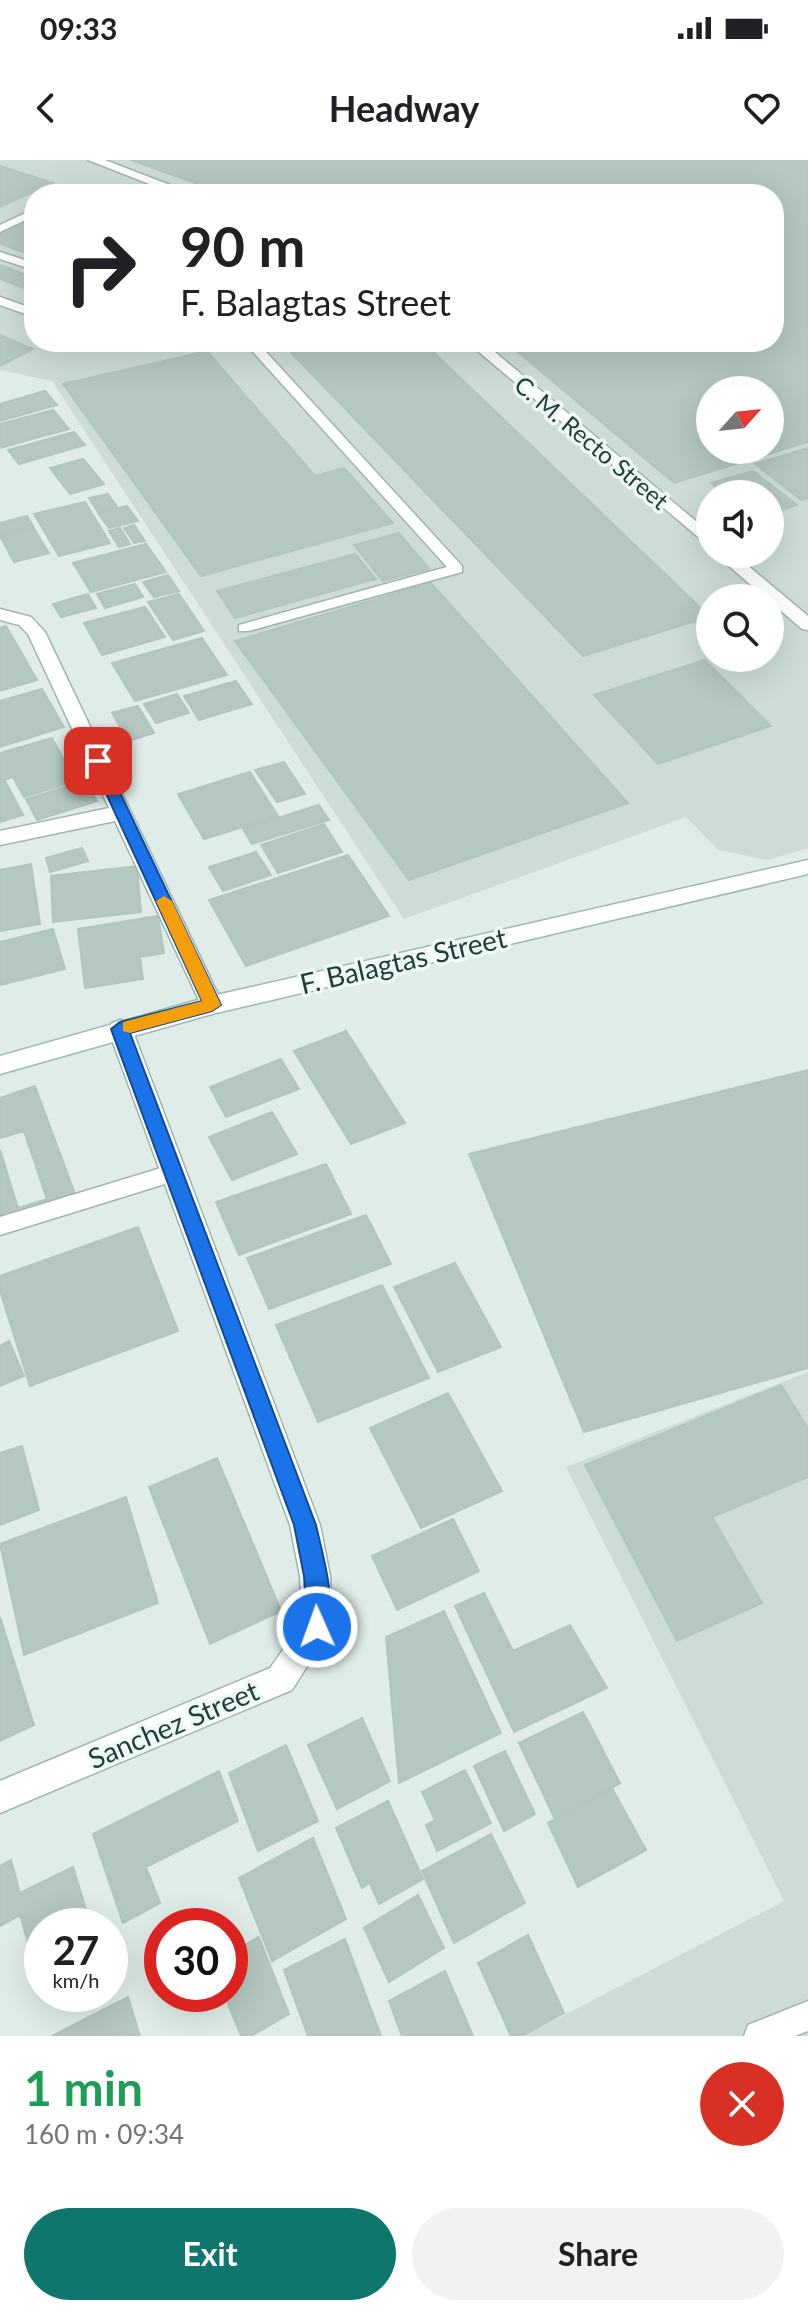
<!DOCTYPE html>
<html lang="en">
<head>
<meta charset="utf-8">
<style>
  :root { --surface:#fff; --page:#f2f2f2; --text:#202124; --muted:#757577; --accent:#0f766e }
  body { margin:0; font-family:Lato,sans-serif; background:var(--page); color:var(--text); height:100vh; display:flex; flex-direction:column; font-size:30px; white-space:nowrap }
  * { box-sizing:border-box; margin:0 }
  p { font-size:26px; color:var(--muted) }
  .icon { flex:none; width:44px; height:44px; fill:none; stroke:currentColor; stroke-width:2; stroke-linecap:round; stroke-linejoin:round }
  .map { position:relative; height:1876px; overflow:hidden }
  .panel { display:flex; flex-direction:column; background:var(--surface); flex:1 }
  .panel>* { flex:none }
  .banner { position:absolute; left:24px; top:24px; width:760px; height:168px; border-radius:32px; box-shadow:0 8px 32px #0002; background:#fff; color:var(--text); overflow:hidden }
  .needle { width:52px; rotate:63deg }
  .buttons { position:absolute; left:696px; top:216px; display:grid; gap:16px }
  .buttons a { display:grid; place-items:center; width:88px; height:88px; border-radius:50%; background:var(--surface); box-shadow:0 8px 32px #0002; font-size:40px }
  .speed { position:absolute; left:24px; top:1748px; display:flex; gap:16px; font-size:40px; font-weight:700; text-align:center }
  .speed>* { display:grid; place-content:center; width:104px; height:104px; border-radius:50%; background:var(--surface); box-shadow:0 8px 32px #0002; line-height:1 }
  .speed small { font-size:20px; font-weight:400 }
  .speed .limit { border:12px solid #d22; background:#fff; color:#111 }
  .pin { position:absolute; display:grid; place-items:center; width:68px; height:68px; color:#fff; margin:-34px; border-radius:16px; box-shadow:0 4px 12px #0006 }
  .me { position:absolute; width:88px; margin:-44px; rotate:358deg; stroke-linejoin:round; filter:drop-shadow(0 0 6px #0008) }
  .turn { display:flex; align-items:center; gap:28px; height:168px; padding:0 24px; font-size:36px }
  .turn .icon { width:104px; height:104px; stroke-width:2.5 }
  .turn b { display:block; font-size:56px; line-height:68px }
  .round { display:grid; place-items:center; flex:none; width:84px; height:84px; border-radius:42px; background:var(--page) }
  .headline { display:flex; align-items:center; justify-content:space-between; height:136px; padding:0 24px }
  h1 { font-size:48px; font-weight:700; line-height:60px; color:#1e9e55 }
  .primary-button { display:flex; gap:16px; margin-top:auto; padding:16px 24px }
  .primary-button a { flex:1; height:92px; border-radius:48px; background:var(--accent); color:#fff; font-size:32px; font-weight:700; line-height:92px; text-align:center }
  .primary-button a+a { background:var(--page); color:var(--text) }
  .status { display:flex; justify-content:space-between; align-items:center; height:56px; padding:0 40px; background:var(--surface); direction:ltr }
  .status svg { height:22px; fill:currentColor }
  header { display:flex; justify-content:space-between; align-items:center; height:104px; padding:0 24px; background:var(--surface); font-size:36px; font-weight:700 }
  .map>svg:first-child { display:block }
</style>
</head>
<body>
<div class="status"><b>09:33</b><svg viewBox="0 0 49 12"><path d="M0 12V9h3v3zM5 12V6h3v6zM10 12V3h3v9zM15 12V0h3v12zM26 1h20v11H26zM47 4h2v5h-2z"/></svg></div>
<header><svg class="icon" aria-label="back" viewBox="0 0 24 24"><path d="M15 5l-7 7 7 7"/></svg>Headway<svg class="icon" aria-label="heart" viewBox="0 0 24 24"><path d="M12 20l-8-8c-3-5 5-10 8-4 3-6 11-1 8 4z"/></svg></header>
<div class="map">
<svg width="808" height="1876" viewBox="0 0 808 1876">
  <rect width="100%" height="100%" fill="#dfece7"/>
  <path fill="#cddcd6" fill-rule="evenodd" d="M0,0H808V688L768,700L718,690L686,657L404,759L52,221L0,210ZM34,34H774V182H34ZM710,230H770V290H710ZM710,334H770V394H710ZM710,438H770V498H710Z
    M808,1212V1876H524L784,1741L566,1307Z"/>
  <path fill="#b4c7c0" stroke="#b0c6bf" stroke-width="2" fill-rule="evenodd" d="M131,0H808V282L674,323L506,182H774V34H226ZM710,230H770V290H710Z
    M0,6L53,23L0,47Z
    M34,58V96L0,84V74Z
    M0,105L34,118V132L0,119Z
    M0,175L33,189L0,206Z
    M281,182H423L710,457V463L701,466L695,461L583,496Z
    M207,191L315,316L344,308L393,363L201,416L63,224Z
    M45,231L57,245L0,261V244Z
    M53,250L69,269L0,288V264Z
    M74,272L85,285L19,304L8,290Z
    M808,288V338L801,340L755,304Z
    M83,299L104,324L70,334L50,308Z
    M753,311L797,345L770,354V334H724L711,323Z
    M108,334L117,347L98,352L89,338Z
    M85,342L110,383L59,396L34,354Z
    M127,346L138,361L109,368L98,353Z
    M27,356L33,366L0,374V363Z
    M134,365L145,381L134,383L124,368Z
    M33,367L49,393L14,402L0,376Z
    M120,368L130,384L119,387L109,371Z
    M399,373L429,409L383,421L354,385Z
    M146,384L166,412L91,432L73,403Z
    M355,394L376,419L235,458L217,431Z
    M168,415L179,431L154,437L143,422Z
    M431,423L628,643L409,720L235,481Z
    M135,424L143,437L105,448L97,434Z
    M88,434L96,448L61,457L53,444Z
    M179,434L204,471L173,480L148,442Z
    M145,447L165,477L102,495L84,463Z
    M6,466L37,520L0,531V468Z
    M202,478L227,515L135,541L112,503Z
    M705,500L771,566L658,604L594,535Z
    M236,521L252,544L199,560L184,536Z
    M42,529L64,567L0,587V541Z
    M177,534L189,553L156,563L144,544Z
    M138,546L154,573L128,581L112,553Z
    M52,578L76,621L24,637L13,617L0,621V593Z
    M284,602L305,634L277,642L255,610Z
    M250,612L278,656L204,679L178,634Z
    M5,621L23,655L0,662V623Z
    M85,621L97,641L37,660L26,639Z
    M319,645L329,660L252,684L243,669Z
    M324,664L342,692L278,713L261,685Z
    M82,688L88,701L50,712L46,698Z
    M256,692L271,715L223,731L209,707Z
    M348,695L389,756L246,806L209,740Z
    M31,704L40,764L0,771V710Z
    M137,706L141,752L53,762L51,716Z
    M158,756L164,793L140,797L143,819L85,828L78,769Z
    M53,769L65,809L0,825V782Z
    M346,871L405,963L351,984L294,891Z
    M281,899L299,929L226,957L210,927Z
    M808,910V1208L584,1272L469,994Z
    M35,926L75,1034L1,1059L0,990L18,1048L47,1039L24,971L0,978V938Z
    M272,952L297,994L232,1020L209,977Z
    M326,1004L351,1054L239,1095L216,1042Z
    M366,1055L391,1104L269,1149L247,1098Z
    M138,1067L178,1171L30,1226L0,1131V1116Z
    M455,1103L501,1187L438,1212L394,1127Z
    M382,1125L429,1218L318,1262L276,1165Z
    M9,1181L24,1216L0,1226V1186Z
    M781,1225L808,1268V1317L712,1357L762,1443L677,1481L585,1305Z
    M448,1233L502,1331L421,1368L370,1268Z
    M22,1286L39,1350L0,1365V1293Z
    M217,1298L281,1451L210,1484L149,1327Z
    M126,1337L158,1443L24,1495L0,1384Z
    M453,1359L479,1411L397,1450L372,1396Z
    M484,1433L513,1491L570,1465L607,1528L514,1572L455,1446Z
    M444,1451L501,1573L399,1623L386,1477Z
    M0,1457L34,1565L0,1581Z
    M583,1552L620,1623L555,1659L519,1583Z
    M362,1558L390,1621L337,1649L308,1585Z
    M286,1585L318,1661L258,1691L229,1613Z
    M505,1591L535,1654L504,1671L474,1606Z
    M465,1610L491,1663L437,1691L426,1665L435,1660L422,1632Z
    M219,1611L238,1661L146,1707L160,1743L123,1763L93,1674Z
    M612,1628L646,1690L578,1727L548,1663Z
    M388,1641L423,1719L379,1744L370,1723L362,1728L336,1668Z
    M491,1674L525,1743L454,1783L422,1711Z
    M313,1678L346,1759L272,1801L239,1718Z
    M11,1700L20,1733L73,1707L91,1766H42V1812L37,1814L20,1755L0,1766V1706Z
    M418,1735L444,1788L389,1822L364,1768Z
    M528,1775L564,1853L522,1876H511L478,1803Z
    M259,1777L289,1854L251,1876H241L224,1834H230V1793Z
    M345,1779L381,1876H308L284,1810Z
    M445,1811L473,1876H402L389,1841Z
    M128,1837L140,1876H52Z"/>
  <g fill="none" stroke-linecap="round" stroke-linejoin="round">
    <g stroke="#a1b4af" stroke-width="3">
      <path id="service" d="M34,49V56L0,72V65Z
        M0,92L34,103V110L0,99Z
        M0,137L34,149V157L0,145Z
        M244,182H257L462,406V412L249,471H239V465L447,407Z
        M174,1004L181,1007L184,1013L181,1019L0,1075V1057Z
        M808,1841V1871L795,1876H744L748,1865Z"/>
    </g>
    <g stroke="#a1b4af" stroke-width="3">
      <path id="minor" d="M0,449L31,457L45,472L223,845L220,851H204L115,661L0,685V671L109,648L28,474L19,465L0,460Z
        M120,860L128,863L132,869L320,1365L330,1416L332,1467L292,1530L0,1653V1621L270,1508L302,1463L300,1416L290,1365L108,869L112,863Z"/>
    </g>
    <g stroke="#a1b4af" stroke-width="3">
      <path id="tertiary" d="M88,0H105L193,34H175Z
        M467,182H483L710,373V387Z
        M715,394H734L808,456V470L802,469Z"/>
    </g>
    <g stroke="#9cb9b1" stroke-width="3">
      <path id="secondary" d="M808,700V714L212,854L0,914V896L212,836Z"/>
    </g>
    <use href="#service" fill="#fff" fill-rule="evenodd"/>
    <use href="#minor" fill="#fff" fill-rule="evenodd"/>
    <use href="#tertiary" fill="#fff" fill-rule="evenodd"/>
    <use href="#secondary" fill="#fff" fill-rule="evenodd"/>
  </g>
  <path fill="#1a73e8" stroke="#114b97" stroke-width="2" d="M98,596L105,601L221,845L212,851L130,873L316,1365C323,1397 338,1444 325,1475L317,1479L308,1475L304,1416L294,1365L111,869L120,862L202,841L91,601Z"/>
  <path fill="#f59e0b" d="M164,736L172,741L221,845L212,851L130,873L123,871V862L202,841L156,741Z"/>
  <g text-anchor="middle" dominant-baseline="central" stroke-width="7" stroke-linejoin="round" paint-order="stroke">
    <g font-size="24" fill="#1e3e37" stroke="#eff8f4">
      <text transform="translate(592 282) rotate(40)">C. M. Recto Street</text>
    </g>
    <g font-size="28" fill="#1e3e37" stroke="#eff8f4">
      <text transform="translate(403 800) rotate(-13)">F. Balagtas Street</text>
      <text transform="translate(173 1564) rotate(-23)">Sanchez Street</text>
    </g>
  </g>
</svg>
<div class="buttons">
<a><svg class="needle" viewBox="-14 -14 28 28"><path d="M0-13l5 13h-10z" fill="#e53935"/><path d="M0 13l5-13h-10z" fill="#757577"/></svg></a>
<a><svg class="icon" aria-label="sound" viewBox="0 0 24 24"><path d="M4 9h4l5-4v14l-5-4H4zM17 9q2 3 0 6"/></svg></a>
<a><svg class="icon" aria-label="search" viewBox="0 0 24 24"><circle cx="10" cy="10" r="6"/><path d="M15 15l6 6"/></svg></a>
</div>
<div class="speed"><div>27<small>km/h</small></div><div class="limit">30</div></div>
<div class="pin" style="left:98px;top:601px;background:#d93025"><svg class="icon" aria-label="arrive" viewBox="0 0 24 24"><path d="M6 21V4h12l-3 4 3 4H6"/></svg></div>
<svg class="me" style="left:317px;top:1467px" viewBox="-20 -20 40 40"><circle r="17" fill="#1a73e8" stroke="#fff" stroke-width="3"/><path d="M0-11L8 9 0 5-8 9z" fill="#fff"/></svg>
<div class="banner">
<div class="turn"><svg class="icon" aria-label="right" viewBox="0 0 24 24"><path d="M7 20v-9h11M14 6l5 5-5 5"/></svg><div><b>90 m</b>F. Balagtas Street</div></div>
</div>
</div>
<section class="panel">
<div class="headline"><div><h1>1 min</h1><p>160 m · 09:34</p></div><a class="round" style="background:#d93025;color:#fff"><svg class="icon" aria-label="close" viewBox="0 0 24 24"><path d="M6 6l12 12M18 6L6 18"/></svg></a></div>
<div class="primary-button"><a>Exit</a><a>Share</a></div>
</section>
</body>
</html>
